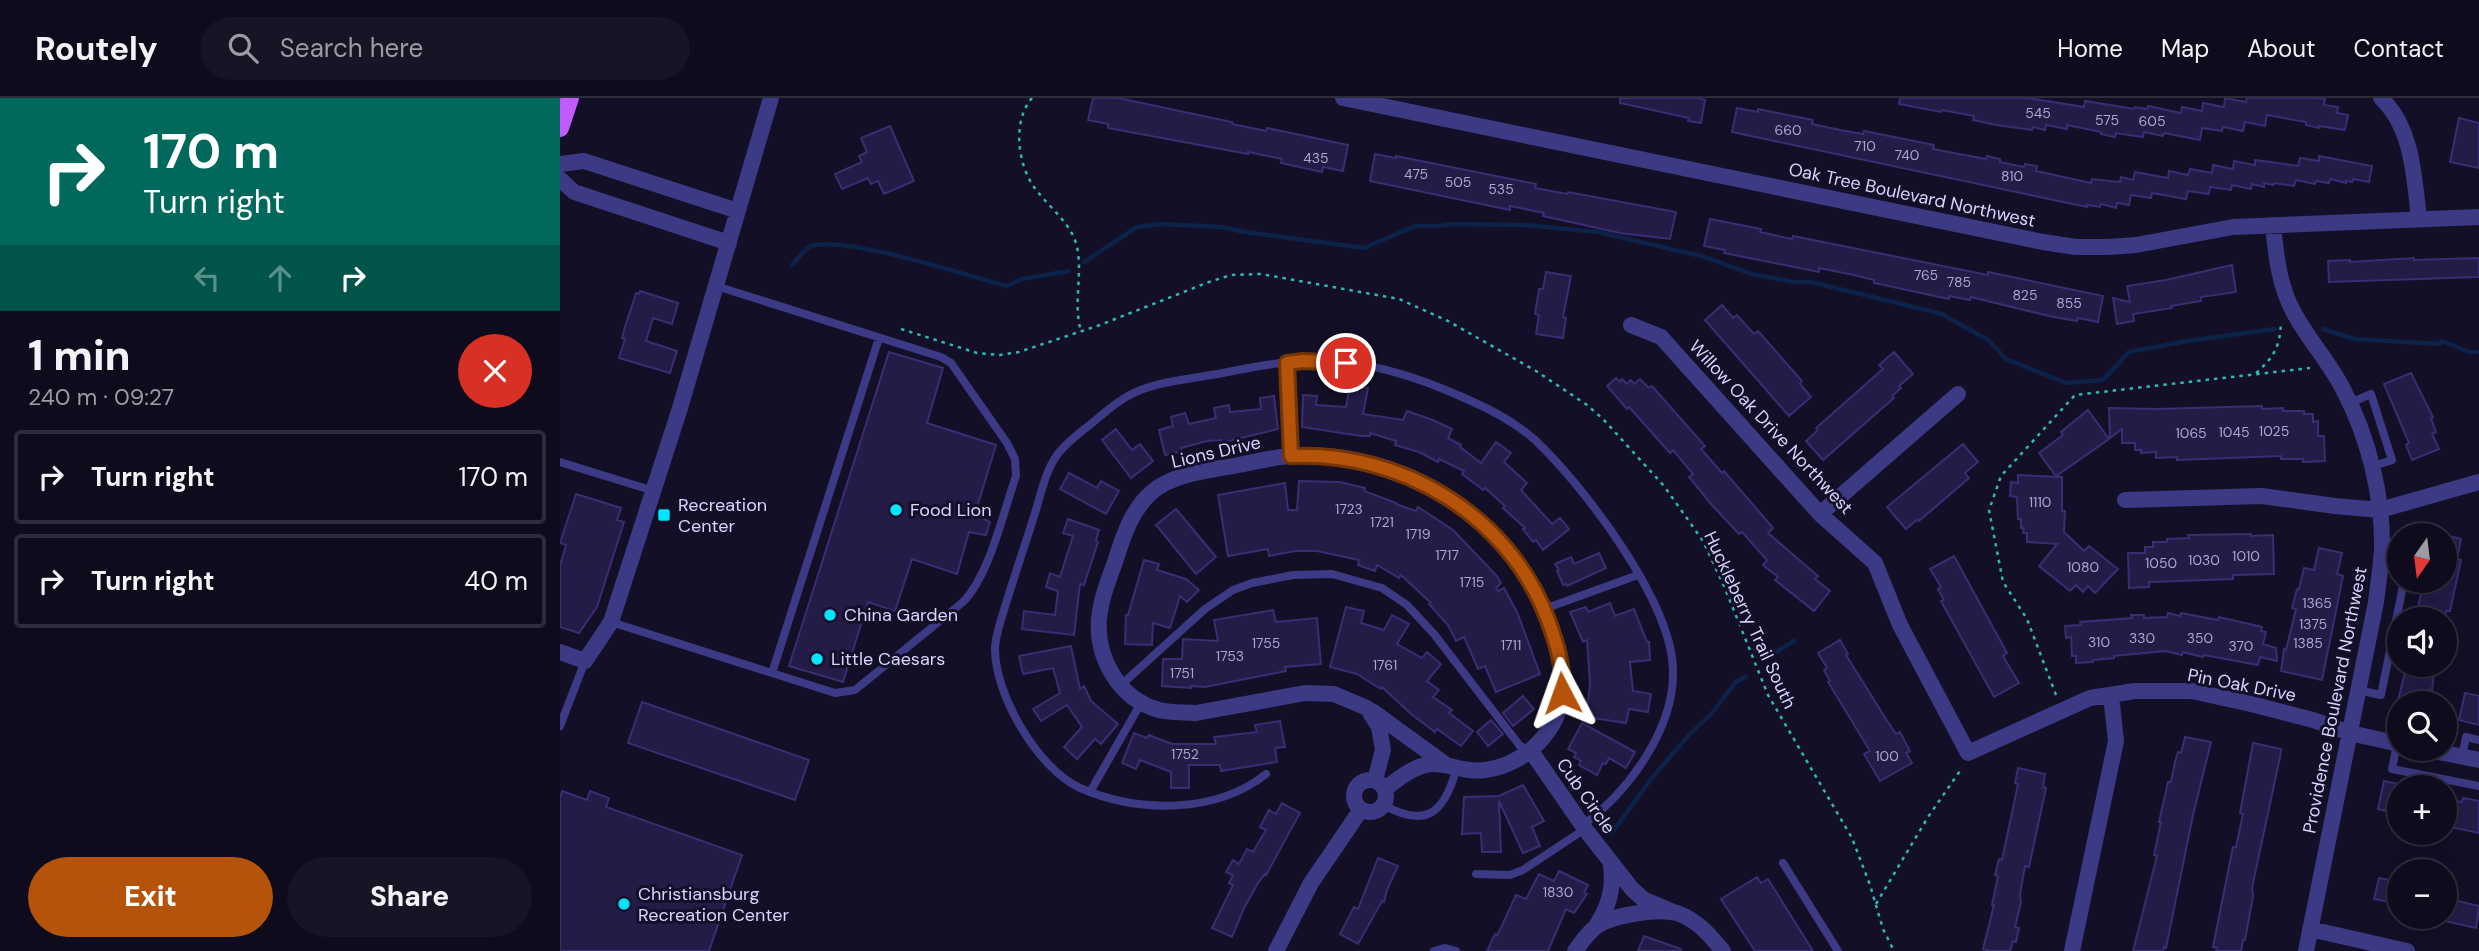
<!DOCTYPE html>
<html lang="en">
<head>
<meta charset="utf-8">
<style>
  :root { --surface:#0e0b1c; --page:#171425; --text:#f1f3f6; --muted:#9b9ba3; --line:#2e2b3b; --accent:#b45309 }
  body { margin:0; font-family:"DM Sans",sans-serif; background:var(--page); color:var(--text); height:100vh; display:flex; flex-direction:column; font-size:26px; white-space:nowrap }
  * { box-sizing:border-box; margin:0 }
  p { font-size:23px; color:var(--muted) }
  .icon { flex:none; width:38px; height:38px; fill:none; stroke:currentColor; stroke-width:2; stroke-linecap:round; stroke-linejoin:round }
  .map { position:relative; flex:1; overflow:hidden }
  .drawer { display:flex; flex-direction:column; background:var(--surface); width:560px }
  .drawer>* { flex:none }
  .guide { background:#00695c; color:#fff; overflow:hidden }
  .needle { width:46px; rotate:194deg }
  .tools { position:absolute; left:1827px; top:425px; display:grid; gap:14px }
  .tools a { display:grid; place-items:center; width:70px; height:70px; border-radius:50%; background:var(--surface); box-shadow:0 7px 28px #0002,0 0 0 2px var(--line); font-size:35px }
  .pin { position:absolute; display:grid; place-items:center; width:60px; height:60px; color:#fff; margin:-30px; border:4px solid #fff; border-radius:50%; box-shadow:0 2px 7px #0007 }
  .me { position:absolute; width:77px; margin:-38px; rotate:356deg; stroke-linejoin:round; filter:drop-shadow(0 0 5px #0008) }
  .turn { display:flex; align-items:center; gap:24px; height:147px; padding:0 28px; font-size:32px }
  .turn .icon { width:91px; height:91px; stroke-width:2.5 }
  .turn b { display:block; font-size:49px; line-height:60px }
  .lanes { display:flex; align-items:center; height:66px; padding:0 28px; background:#0003; justify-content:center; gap:35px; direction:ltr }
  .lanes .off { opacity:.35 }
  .round { display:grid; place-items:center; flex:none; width:74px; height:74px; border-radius:37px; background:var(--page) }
  .headline { display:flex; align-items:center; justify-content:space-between; height:119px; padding:0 28px }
  h1 { font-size:42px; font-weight:800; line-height:52px }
  .button { display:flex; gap:14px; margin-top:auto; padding:14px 28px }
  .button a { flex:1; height:80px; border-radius:42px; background:var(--accent); color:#fff; font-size:28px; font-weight:800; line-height:80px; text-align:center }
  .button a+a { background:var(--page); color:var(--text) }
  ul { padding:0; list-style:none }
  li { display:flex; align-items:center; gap:21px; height:94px; margin:0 14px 10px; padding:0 14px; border:4px solid var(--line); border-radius:7px }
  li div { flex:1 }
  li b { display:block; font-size:26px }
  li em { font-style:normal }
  header { display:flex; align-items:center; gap:42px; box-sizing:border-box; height:98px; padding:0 35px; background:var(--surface); border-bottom:2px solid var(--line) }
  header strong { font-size:33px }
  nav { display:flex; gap:38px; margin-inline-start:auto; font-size:24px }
  .search { width:490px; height:63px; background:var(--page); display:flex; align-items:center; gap:18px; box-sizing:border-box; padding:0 24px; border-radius:38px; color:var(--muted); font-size:26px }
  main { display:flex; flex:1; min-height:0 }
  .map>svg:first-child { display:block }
</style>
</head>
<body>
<header>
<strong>Routely</strong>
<div class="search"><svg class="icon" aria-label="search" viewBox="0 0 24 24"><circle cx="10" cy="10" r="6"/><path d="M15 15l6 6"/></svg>Search here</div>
<nav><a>Home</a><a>Map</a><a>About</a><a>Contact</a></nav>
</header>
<main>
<section class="drawer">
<div class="guide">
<div class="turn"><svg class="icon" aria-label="right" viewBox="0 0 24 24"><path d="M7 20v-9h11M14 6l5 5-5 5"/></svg><div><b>170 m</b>Turn right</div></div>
<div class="lanes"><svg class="icon off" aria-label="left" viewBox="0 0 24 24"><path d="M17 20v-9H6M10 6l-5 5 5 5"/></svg><svg class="icon off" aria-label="ahead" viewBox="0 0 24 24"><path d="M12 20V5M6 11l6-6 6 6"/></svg><svg class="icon" aria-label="right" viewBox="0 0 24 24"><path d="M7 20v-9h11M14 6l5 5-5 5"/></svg></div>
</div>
<div class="headline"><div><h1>1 min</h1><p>240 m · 09:27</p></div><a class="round" style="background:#d93025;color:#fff"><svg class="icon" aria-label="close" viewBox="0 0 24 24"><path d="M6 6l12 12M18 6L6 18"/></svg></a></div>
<ul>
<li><svg class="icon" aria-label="right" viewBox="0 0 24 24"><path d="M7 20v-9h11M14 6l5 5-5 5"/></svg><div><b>Turn right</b></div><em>170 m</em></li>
<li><svg class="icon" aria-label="right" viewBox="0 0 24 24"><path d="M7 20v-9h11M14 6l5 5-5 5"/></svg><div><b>Turn right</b></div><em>40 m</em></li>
</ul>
<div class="button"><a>Exit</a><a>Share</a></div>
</section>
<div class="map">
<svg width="1919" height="853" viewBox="0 0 1919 853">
  <rect width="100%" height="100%" fill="#130f26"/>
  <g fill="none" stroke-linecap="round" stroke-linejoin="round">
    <path stroke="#0c2248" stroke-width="4.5" d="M524,164L577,129L601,126L661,129L685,134L804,150L855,128H878L890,126L965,127L1038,134L1145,159L1191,176L1234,184H1251L1382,216L1428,242L1446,261L1506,285L1543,282L1569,254L1627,243L1714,231
      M232,167C238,161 244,151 251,148C285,137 407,178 447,188L462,181L509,173
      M1763,231L1795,241L1879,246L1882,243L1909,254H1919
      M1208,559L1234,543
      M1051,736L1091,681L1128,638L1152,615L1175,585L1186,578"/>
  </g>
  <path fill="#241b47" stroke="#3b2d73" stroke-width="2" d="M533,0H558L672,24V26L706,33L707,30L788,47L783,73L763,69L762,74L721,65L722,61L688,54V56L548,30V26L528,22Z
    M1060,0H1138L1145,2L1141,25L1128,23L1129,20L1060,5Z
    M1340,0H1468L1524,9L1525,3L1574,11L1575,9L1587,11L1588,8L1621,15L1622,9L1642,13L1643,5L1664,9L1665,0L1686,4L1687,0H1758L1765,1L1764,7L1778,9L1777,15L1788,17L1785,32L1759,28V30L1746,27V24L1707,17L1705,28L1685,24L1683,33L1663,29L1662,33L1642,30L1640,42L1604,35L1603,38L1584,34L1583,39L1556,35L1555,39L1541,36V34L1507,27V31L1486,27L1485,32L1473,29L1472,32L1436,27L1413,22L1414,18L1382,12L1381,14L1339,6Z
    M1177,10L1198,14V11L1253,22L1252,26L1280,32L1303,36L1304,33L1374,47L1373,51L1426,61L1427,58L1440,61V64L1464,69L1465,66L1477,68L1476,73L1531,85L1532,81L1560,84L1561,79L1573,82L1575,74L1608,80L1609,73L1628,77L1630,71L1652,75L1653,67L1673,71L1674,63L1695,67V62L1738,68L1740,60L1759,63V58L1812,68L1809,84L1793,81L1792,84L1786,83V85L1770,81L1769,85L1756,83L1755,86L1736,82L1734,88L1714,85L1713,87L1704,85V89L1692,86L1691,91L1672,87L1671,92L1650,89L1649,96L1628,93L1626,101L1592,95L1591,100L1571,97L1569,107L1557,105L1556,110L1541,106L1540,109L1527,107V109L1172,34Z
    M1899,20L1919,25V70L1890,64Z
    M330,28L354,83L324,96L318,83L311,86L308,80L282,91L275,76L302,64L299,58L307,54L301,40Z
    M815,56L836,60V58L976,86L975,90L1007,96L1008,94L1116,114L1110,141L1060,135L983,118L984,115L950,108V112L810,83Z
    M1150,121L1201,131L1200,134L1232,141L1233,138L1428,177V174L1543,198L1538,224L1518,220L1517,223L1489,218L1411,199L1410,202L1389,198V201L1314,185V182L1294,177L1259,170V174L1164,155L1165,152L1144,148Z
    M1854,160V162L1919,160V179L1769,184L1768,163L1790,162V164Z
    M1672,167L1676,194L1641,199V203L1611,208L1612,210L1573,216L1574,223L1557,226L1553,200L1570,204L1567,188L1606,182Z
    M986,174L1011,178L1003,219L1006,220L1003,240L976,236L979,217L975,216L979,191H983Z
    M80,193L118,205L112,226L93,220L86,243L117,253L110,275L59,260L65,241L62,240L65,229L76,195L79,196Z
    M1162,207L1173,220L1177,217L1194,236L1198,233L1242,283L1240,286L1251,299L1229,318L1145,222Z
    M329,254L383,270L367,325L436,347L415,416L430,424L426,437L409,434L397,476L352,461L335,513L308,504L283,584L229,568Z
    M1334,254L1353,276L1339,288L1341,290L1332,298L1334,300L1263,362L1246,343L1258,332L1256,330L1323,271L1319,267Z
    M1851,275L1873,319L1871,320L1876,334L1872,336L1879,351L1852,362L1846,347L1849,345L1824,286Z
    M1056,280L1060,284L1062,281L1067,286L1071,282L1074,286L1080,281L1089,290L1092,288L1145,348L1141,351L1162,375L1164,373L1213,430L1208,435L1258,478L1255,481L1270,493L1254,513L1215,482L1218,479L1203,467L1207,462L1182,434L1179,436L1151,406L1129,379L1133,376L1113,352L1110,355L1069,309L1067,311L1047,288Z
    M790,287L808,290L803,316L843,322L847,313L873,322L892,331L888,340L901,347L900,349L921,365L936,344L951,355L944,364L967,385L961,392L992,426L1000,420L1009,431L983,452L976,442L973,444L963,431L965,430L943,410L945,408L925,390L923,392L902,376L904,373L879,361L878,364L859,354L835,347L836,343L810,335V338H801L742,329L743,297L757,298L756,307L786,309Z
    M714,298L718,331L661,345V342L647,343L621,350L622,353L605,357L599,332L613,328L611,319L625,315L629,326L656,320L654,310L669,307L670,314L701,311L700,300Z
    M1702,308V311L1723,310V313H1744V316H1753V324L1758,323V338H1764L1765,363L1743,364V361H1721V358L1617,362V359L1596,360V354L1581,355V352H1575V345H1562V331L1550,340L1549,310L1597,311Z
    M1528,312L1549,341L1496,378L1479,355L1503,337L1501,334Z
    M556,331L572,352L580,346L593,363L571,380L542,342Z
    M1403,346L1418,364L1405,375L1409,380L1359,423L1358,421L1346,431L1327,409Z
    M509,375L537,390L541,383L559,393L546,416L500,391Z
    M1458,377L1502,379V413H1505L1504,434L1524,453L1529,448L1558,471L1535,495L1528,488L1523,494L1516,487L1510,493L1479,468L1497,446L1467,444V435H1463L1464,430H1461V421H1458L1457,399L1450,398L1451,384L1458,385Z
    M739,383L780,384L805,390L804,393L836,405V406L856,413L858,409L893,432L937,478L941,485L936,490L938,493L944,490L957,514L980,576L936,594L925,568L918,571L904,539L896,543L888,527L869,506L871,505L841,477L839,480L817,467L815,473L798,467L799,462L757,453H735L709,458L708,451L668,458L658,397L725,385L728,412H737Z
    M16,396L61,410L57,422L64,424L37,509L19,535L0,529V468L6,447L0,445Z
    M616,411L656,459L636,476L596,427Z
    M508,421L539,432L536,443L538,444L524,487L520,486L514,537L462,531L464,513L495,517L498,493L486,489L490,475L500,479L513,438L503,435Z
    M1691,436V438L1713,437L1714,476L1673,477V481L1589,484V489L1569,490L1568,455H1585V449H1593V444H1607V441L1629,440L1628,437Z
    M1885,437L1901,441L1897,461L1901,462L1890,513H1886L1885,522H1855L1864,483H1885Z
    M1759,450L1782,455L1777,476L1783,478L1762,582L1721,573L1724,551L1726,552L1736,511L1732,510L1737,491H1739L1744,470L1754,472Z
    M1039,455L1046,470L1007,488L1006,486L1003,487L997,473L999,472L995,466L1011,459L1014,466Z
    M1394,458L1447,555L1443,558L1459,585L1434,599L1381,503L1384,502L1378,491L1381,489L1370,471Z
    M584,462L599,466L597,472L626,481L639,492L627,504L620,498L610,530L593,525L592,547L565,546L566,517H568Z
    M1050,505L1055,518L1074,511L1087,544H1089L1090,562L1070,564L1073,593L1091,596L1088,614L1069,611L1066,625L1026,619L1030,586L1027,542L1023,544L1010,514L1026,509L1028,514Z
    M786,509L804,513L801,525L824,532L832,517L849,526L837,546L862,560L867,554L881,566L867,583L879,592L873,599L892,612L889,615L913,633L901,648L877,631L875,634L851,616L822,589L821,591L797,576L770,569Z
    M713,512L716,524L757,520L761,566L725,569L726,573L645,589L631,588V590L602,588L603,561H622L623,541L658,543L654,522Z
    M1608,515L1620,518L1621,515L1658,522L1659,519L1702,529L1701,533L1706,534L1703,546L1716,550L1717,563L1700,559L1698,567L1644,557L1643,559L1623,554L1622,557L1605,553L1554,558V560L1533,562V564L1516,565V558H1512L1511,539L1506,540L1505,528L1521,527L1520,524L1572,520L1571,517H1584V520L1607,519Z
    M1280,542L1288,556L1286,557L1326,621L1336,636L1340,634L1350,653L1346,655L1352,665L1320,683L1304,656L1310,653L1268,584L1270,583L1264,572L1267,570L1258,555Z
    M511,548L520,591L524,588L531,603L558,626L541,646L535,641L517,661L504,649L522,629L507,607L481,623L473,611L500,595L493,570L463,576L459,558Z
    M1847,567H1875L1872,593L1868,592L1865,606H1837Z
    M1905,595L1919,598V627L1899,622Z
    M963,598L974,611L953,628L943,615Z
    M82,604L249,662L235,702L68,645Z
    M931,622L943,636L928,648L917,634Z
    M720,623L725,649L715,650L717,664L661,673L660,667H629V690H611V674L580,662L576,671L562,665L574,635L587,640L589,637L612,646H656L654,639L697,634L695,627Z
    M1022,625L1075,654L1066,670L1049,660L1046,666L1043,665L1037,677L1019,667L1021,663L1014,659L1016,655L1008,651Z
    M1625,639L1651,644L1633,717L1606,850L1604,849L1603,853H1573L1597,758L1594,757L1601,724H1599L1608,684H1611L1615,664L1618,654L1621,655Z
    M1693,645L1721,651L1720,659L1692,790L1693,798L1685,842H1683L1681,853H1656L1657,850L1653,849L1673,749H1676L1683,716L1680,715Z
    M1458,670L1485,676L1483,689L1486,690L1469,769L1465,768L1460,796L1461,804L1455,829L1459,830L1456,844L1453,843L1450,853H1431L1423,851L1434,807H1432L1438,778L1435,777L1439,761L1442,762L1458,686L1455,685Z
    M1824,683L1839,686V716L1818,711Z
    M963,687L984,723L972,729L980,748L963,755L939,703L941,754H922L921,735L902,736L904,699L939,698Z
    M2,693L27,702L30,693L49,700L46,709L182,757L149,853H0V700Z
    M1903,700L1919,703V735L1885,728V701L1902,704Z
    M722,705L740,715L706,777L705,776L698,785L684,810L672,839L652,830L673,787L669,785L673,777L666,774L673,762L679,766L687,751L693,754L706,732L700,729L709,712L716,716Z
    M818,760L838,768L827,792L824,804L822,803L798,846L780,836L794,809L798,811Z
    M999,773L1028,787L1024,795L1027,796L1014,815L1006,811L988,853H927L935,836L937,837L940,832L956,797L966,801L979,776L994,783Z
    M1197,779L1201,785L1208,781L1253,853H1195L1161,801Z
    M1819,780L1839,784V806L1814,801Z
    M1885,800L1919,808L1916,830L1885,823Z
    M1084,838L1121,851L1120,853H1078Z"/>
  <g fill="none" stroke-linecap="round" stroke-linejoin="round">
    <path stroke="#2fb8b0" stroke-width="2.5" stroke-dasharray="3.5 5" stroke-linecap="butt" d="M472,0C453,22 457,62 472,86C485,106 506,120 515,142C525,171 512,203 521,233
      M341,231L417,255L440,257L459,254L540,227L649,184L671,177L701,176L839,201L888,223L976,273L1027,307L1043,321L1104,388L1143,443L1164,488L1208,597L1292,740L1310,787L1323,831L1334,853
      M1696,275C1714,259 1720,249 1721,224
      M1496,597L1467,521L1443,484L1429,412L1441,378L1515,297L1750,270
      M1316,806L1368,719L1402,670"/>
    <path stroke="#3d3a85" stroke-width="8" d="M727,265L731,358
      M1790,305L1811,296L1832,362L1811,369
      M0,364L94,393
      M1822,450L1839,452
      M984,511L1078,477
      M51,524L275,595L295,592L403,504C430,476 443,415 456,378L455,361L447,345L391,265L381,259L156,188
      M212,575L319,240
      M561,587L645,511L673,492L692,485L733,477L772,476L822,490L847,507L874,536L960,648L969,652
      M1798,592L1821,597L1844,483
      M0,628L25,563
      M1837,645L1832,671L1919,688
      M1902,659L1906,639L1919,642
      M706,676C656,716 578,715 520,690C478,671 434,596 435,549C436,537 440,524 444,512C454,479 465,447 475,415C481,396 485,374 497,357C506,345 519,335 531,326C543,316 555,305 568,298C593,284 624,282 651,277C681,272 712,264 743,263C798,259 859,279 909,302C932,312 956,325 975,342C1024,388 1111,503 1113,571C1115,631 1068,694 1023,727
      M530,694L581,605
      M822,706C865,731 884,716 896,672
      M1223,765L1278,853
      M916,776L950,777L963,772L1025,731
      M874,853L885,850L896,853"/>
    <path stroke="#3d3a85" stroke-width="16" d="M783,0L1483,144L1516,149H1548L1576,147L1673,129L1919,119
      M1821,0C1853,30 1854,80 1859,120
      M0,66L24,63L178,113
      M0,81L14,94L169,145
      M1713,127C1716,157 1719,188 1734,215C1748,241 1769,264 1783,291C1808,338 1823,397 1822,451C1821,468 1818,487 1816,504L1746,853
      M1071,227L1101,239L1260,416L1315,465L1340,527L1408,655L1530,600L1575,593H1632L1691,606L1753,622L1790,635L1839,646
      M1565,402L1702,398L1775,408L1820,412L1919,384
      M1260,416L1398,296
      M0,554L25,563L51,524L120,310L211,0
      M812,613L885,666
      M1864,651L1919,662
      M971,653L1025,731L1072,791L1083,801L1116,815
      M815,682L823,652L819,629L807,610L774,596L745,595L636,615C624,614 611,615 599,612C559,601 536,560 539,521C541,501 548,483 555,464C563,439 571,412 592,394C613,376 646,373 673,368C699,363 726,356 752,357C855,360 953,425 988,522C994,540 1002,559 1003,579C1007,625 970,666 925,672C905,675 888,665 872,666C855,667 838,681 825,691
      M794 698a16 16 0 1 1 32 0a16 16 0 1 1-32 0Z
      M1036,828C1049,808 1054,791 1051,767
      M1750,831L1847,853
      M716,853L751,785L800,713
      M1015,853C1021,845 1028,834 1037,828C1053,817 1098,810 1117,815C1137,822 1150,837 1163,853
      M1512,853L1556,643L1551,597"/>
    <path stroke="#c25bff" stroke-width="18" d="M0,30L10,0"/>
  </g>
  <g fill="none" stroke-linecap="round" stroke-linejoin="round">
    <g stroke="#753606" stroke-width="18">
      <path id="route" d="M786,265L743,263L727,265L731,358C841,353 949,417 988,522C997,546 1004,569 1002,595"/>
    </g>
    <use href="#route" stroke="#b45309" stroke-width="12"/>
  </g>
  <g fill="#00e5ff" stroke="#130f26" stroke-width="2.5">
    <circle cx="336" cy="412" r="7"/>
    <rect x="97" y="410" width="14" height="14" rx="3.5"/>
    <circle cx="270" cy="517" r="7"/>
    <circle cx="257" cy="561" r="7"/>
    <circle cx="64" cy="806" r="7"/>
  </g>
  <g text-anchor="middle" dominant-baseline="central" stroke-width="6" stroke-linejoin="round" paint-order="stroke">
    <g font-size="14" fill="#aca6d1">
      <text x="1478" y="15">545</text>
      <text x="1547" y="22">575</text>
      <text x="1592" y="23">605</text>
      <text x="1228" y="32">660</text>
      <text x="1305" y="48">710</text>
      <text x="1347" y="57">740</text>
      <text x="756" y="60">435</text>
      <text x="856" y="76">475</text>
      <text x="1452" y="78">810</text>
      <text x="898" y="84">505</text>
      <text x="941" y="91">535</text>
      <text x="1366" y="177">765</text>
      <text x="1399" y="184">785</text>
      <text x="1465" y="197">825</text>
      <text x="1509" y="205">855</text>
      <text x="1714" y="333">1025</text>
      <text x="1674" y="334">1045</text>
      <text x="1631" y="335">1065</text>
      <text x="1480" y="404">1110</text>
      <text x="789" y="411">1723</text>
      <text x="822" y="424">1721</text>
      <text x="858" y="436">1719</text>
      <text x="887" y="457">1717</text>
      <text x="1686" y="458">1010</text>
      <text x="1644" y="462">1030</text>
      <text x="1601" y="465">1050</text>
      <text x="1523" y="469">1080</text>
      <text x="912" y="484">1715</text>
      <text x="1757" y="505">1365</text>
      <text x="1753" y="526">1375</text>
      <text x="1582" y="540">330</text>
      <text x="1640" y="540">350</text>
      <text x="1539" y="544">310</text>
      <text x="706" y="545">1755</text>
      <text x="1748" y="545">1385</text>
      <text x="951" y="547">1711</text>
      <text x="1681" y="548">370</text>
      <text x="670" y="558">1753</text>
      <text x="825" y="567">1761</text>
      <text x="622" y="575">1751</text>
      <text x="625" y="656">1752</text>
      <text x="1327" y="658">100</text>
      <text x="998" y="794">1830</text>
    </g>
    <g font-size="18" fill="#d9d4ff" stroke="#130f26">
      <text transform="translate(1352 97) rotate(12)">Oak Tree Boulevard Northwest</text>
      <text transform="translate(1211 329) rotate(47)">Willow Oak Drive Northwest</text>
      <text transform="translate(656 354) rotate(-13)">Lions Drive</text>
      <text transform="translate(1190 522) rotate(65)">Huckleberry Trail South</text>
      <text transform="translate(1682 587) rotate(11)">Pin Oak Drive</text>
      <text transform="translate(1775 602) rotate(-79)">Providence Boulevard Northwest</text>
      <text transform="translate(1026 698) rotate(55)">Cub Circle</text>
    </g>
    <g font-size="18" fill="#d9d4ff" stroke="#130f26" text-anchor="start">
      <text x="118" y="407">Recreation<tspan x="118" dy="21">Center</tspan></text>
      <text x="350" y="412">Food Lion</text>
      <text x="284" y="517">China Garden</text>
      <text x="271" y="561">Little Caesars</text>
      <text x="78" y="796">Christiansburg<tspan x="78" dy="21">Recreation Center</tspan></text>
    </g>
  </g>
</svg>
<div class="tools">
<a><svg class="needle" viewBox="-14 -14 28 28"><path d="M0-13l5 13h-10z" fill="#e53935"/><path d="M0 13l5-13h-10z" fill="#9b9ba3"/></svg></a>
<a><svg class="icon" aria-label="sound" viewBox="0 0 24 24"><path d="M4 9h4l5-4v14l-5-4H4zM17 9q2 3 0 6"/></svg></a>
<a><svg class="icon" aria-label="search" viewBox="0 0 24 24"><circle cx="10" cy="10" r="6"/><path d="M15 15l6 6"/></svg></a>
<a>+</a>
<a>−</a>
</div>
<div class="pin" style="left:786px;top:265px;background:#d93025"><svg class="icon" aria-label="arrive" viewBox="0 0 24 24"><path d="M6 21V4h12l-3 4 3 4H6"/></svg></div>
<svg class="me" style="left:1002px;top:595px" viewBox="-20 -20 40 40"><path d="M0-17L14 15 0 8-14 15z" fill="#b45309" stroke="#fff" stroke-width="4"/></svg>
</div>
</main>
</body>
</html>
